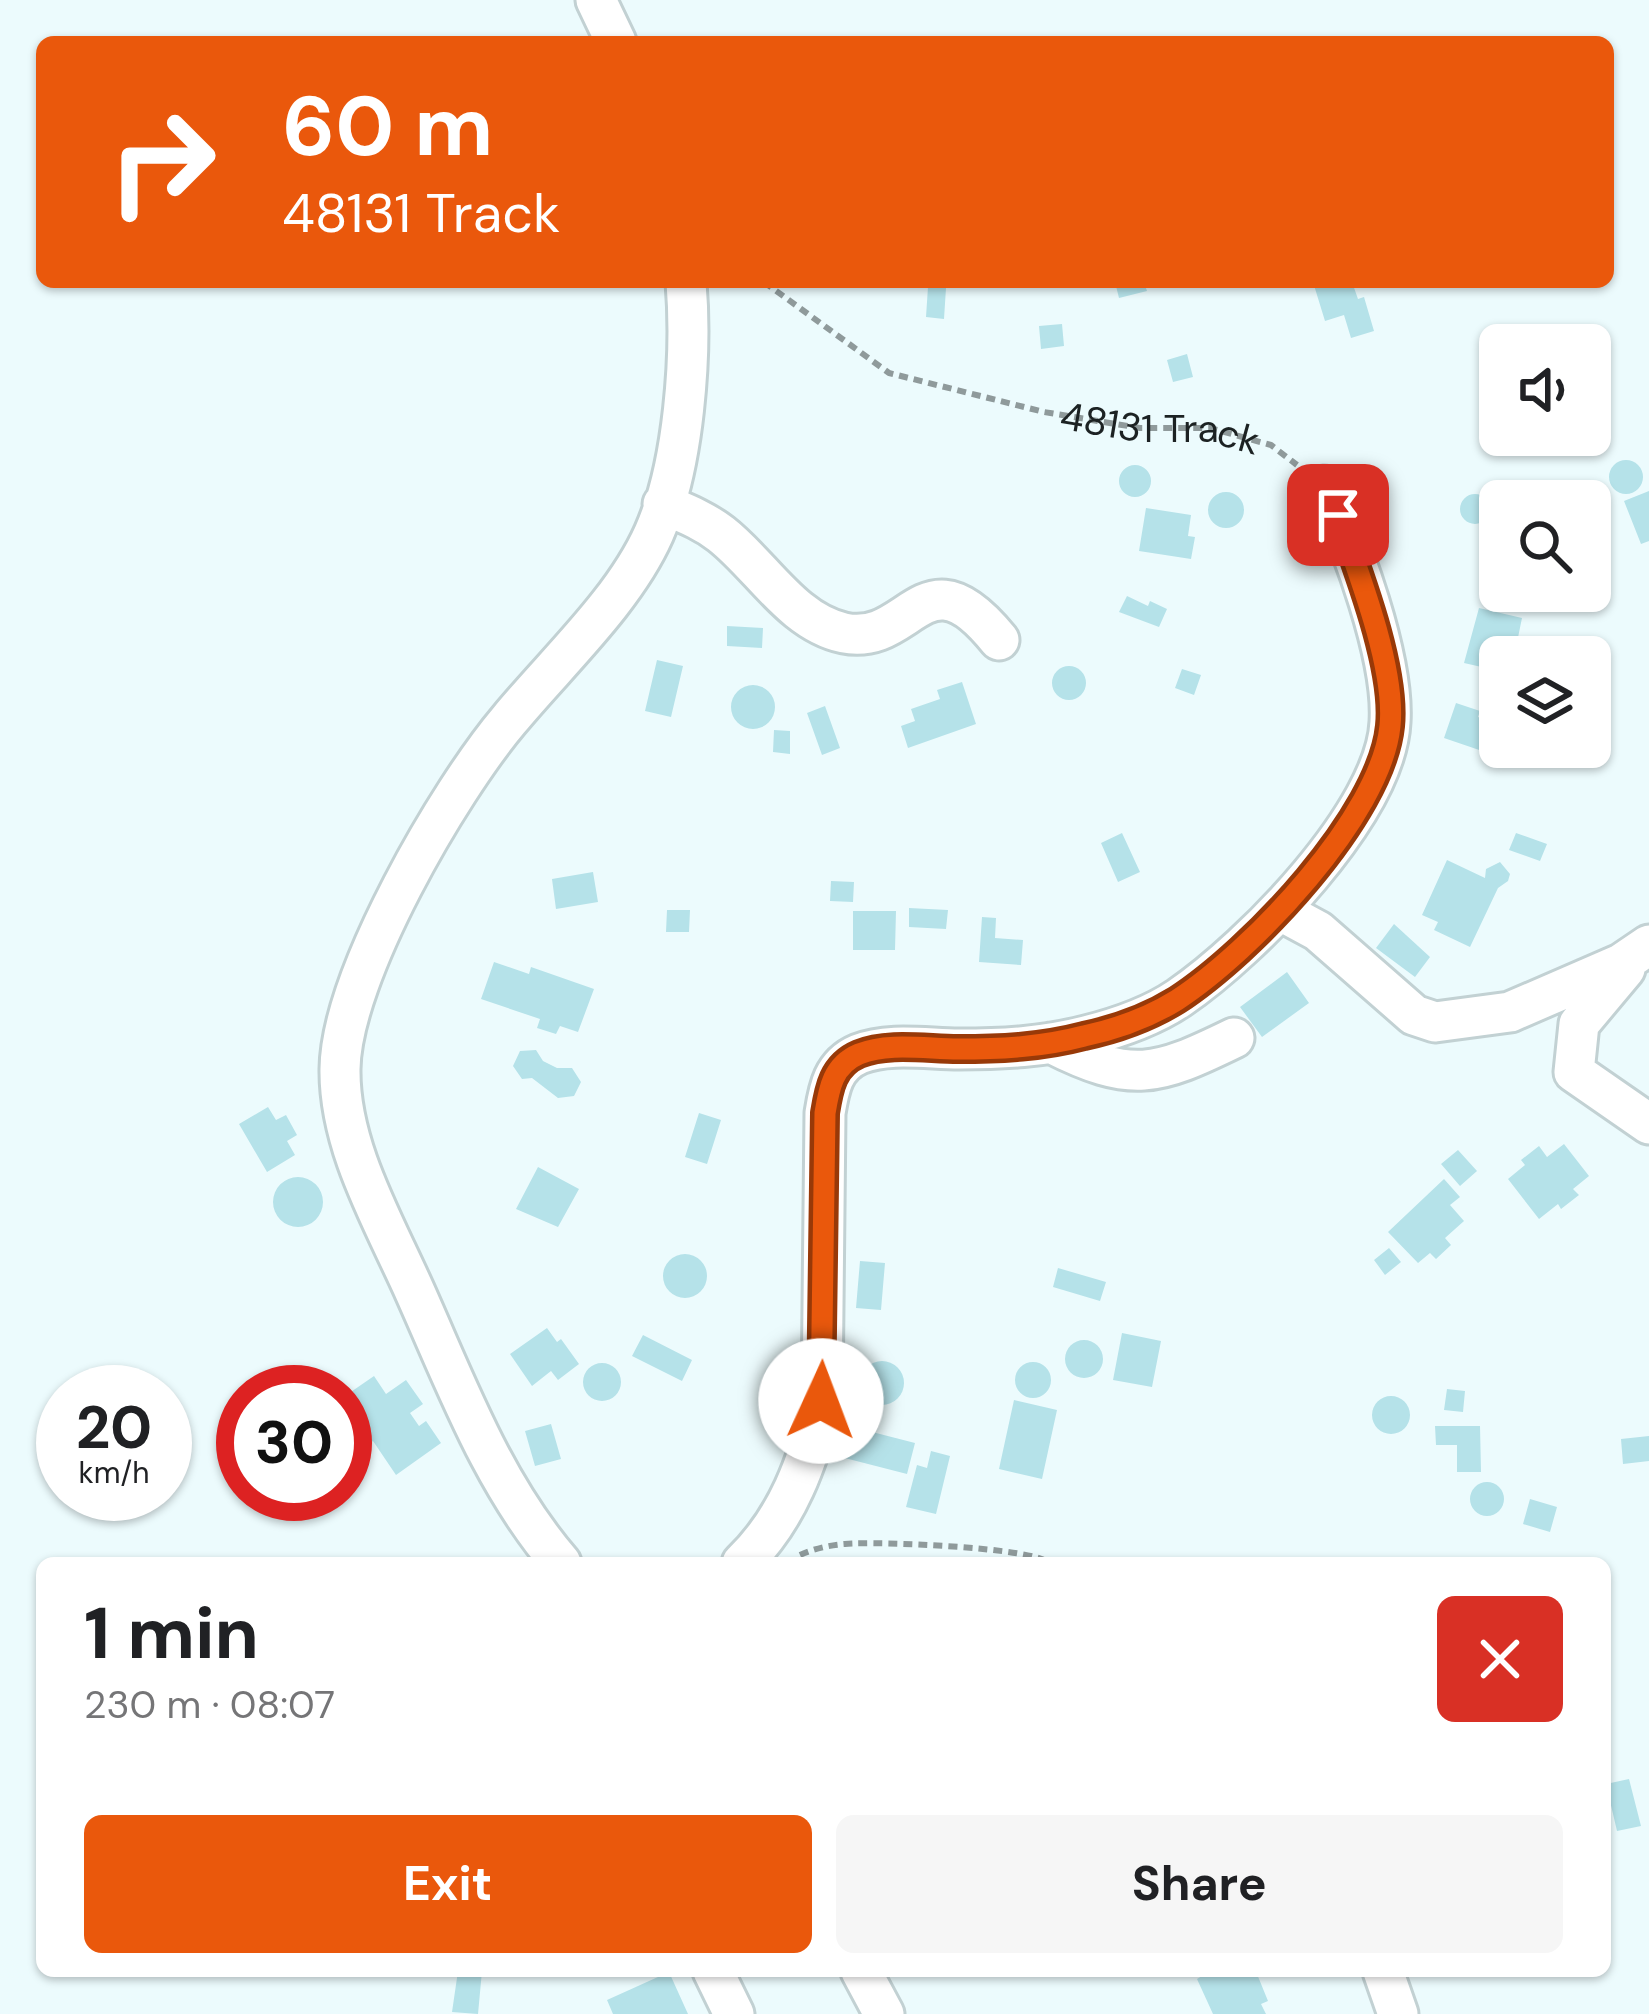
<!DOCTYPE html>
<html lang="en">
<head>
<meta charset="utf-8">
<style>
  :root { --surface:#fff; --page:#f6f6f6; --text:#202124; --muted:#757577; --accent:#ea580c }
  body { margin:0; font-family:"DM Sans",sans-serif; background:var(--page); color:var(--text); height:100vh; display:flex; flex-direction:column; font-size:45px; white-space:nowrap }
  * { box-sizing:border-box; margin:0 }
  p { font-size:39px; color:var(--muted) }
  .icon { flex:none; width:66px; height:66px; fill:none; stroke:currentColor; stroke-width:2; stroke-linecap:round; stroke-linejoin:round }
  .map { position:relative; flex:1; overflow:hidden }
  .drawer { position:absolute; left:36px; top:1557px; width:1575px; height:420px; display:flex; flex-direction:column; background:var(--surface); border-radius:18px; box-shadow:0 3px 9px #0004 }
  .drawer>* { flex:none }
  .top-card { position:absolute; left:36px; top:36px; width:1578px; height:252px; border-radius:18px; box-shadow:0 3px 9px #0004; background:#ea580c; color:#fff; overflow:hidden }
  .buttons { position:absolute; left:1479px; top:324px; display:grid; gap:24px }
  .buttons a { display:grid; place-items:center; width:132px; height:132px; border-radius:18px; background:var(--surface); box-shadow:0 3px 9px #0004; font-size:60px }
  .speed { position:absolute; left:36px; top:1365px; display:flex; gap:24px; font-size:60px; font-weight:700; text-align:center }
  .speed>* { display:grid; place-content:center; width:156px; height:156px; border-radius:50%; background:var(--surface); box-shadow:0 3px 9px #0004; line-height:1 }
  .speed small { font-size:30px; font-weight:400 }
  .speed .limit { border:18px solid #d22; background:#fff; color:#111 }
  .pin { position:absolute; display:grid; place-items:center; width:102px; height:102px; color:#fff; margin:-51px; border-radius:24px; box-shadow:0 6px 18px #0006 }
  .me { position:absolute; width:132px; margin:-66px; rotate:2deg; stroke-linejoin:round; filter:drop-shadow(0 0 9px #0008) }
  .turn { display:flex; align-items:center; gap:42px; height:252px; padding:0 48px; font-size:54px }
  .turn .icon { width:156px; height:156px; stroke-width:2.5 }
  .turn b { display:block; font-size:84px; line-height:102px }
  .round { display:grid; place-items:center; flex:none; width:126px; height:126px; border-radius:18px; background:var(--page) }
  .summary { display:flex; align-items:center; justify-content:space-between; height:204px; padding:0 48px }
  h1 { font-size:72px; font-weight:700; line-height:90px }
  .button { display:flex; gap:24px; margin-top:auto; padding:24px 48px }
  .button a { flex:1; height:138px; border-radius:18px; background:var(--accent); color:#fff; font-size:48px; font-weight:700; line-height:138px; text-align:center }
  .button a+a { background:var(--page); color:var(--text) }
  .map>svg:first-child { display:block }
</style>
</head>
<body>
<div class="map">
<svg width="1649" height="2014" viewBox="0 0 1649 2014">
  <rect width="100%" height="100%" fill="#ecfbfd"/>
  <path fill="#b5e2e9" d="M1115,282H1144L1147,291L1119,298Z
    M1313,282H1352L1358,299L1364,297L1374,331L1351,338L1344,315L1325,321Z
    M928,287L946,288L944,319L926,317Z
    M1062,324L1064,346L1041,349L1039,326Z
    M1187,354L1193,377L1173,382L1167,360Z
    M1609 477a17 17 0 1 1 34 0a17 17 0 1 1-34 0Z
    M1119 481a16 16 0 1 1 32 0a16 16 0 1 1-32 0Z
    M1649,491V541L1641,544L1624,501Z
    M1208 510a18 18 0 1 1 36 0a18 18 0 1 1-36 0Z
    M1460 509a15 15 0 1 1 30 0a15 15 0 1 1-30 0Z
    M1146,508L1191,515L1188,536L1195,537L1191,559L1139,551Z
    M1127,596L1148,606L1150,601L1167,609L1159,627L1119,612Z
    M1479,608L1522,618L1514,657H1500V666L1487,663L1486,668L1464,663Z
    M727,626L763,628L762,648L727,646Z
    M657,660L683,666L671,717L645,711Z
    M1052 683a17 17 0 1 1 34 0a17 17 0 1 1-34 0Z
    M1182,669L1201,675L1194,695L1175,688Z
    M962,682L976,724L908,748L901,726L915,721L911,709L940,699L937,690Z
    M731 707a22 22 0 1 1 44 0a22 22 0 1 1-44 0Z
    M1456,703L1480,711L1478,717L1498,724L1488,753L1444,738Z
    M825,706L840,748L822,755L807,713Z
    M774,730L790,731V754L773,752Z
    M1122,833L1140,872L1118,882L1101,843Z
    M1516,833L1547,844L1540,861L1509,850Z
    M1447,860L1485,878L1486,869L1500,862L1510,874L1508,881L1498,888L1470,947L1434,930L1438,922L1422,915Z
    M593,872L598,902L556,909L552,879Z
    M831,881L854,882L853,902L830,901Z
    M909,908L948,910L946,929L909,927Z
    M667,910H690L689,932H666Z
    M853,911H896L895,950H853Z
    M982,917L996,918L995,938L1023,940L1021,965L979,962Z
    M1394,924L1430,957L1415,977L1376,948Z
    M494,962L529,974L531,967L594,989L578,1032L560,1026L556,1034L537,1028L540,1019L481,999Z
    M1287,972L1309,1003L1262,1037L1240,1007Z
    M536,1050L543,1061L557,1068H572L581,1082L574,1096L558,1098L532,1078L522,1079L513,1066L520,1051Z
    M268,1107L276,1120L286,1115L297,1135L287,1141L295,1155L267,1172L239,1124Z
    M699,1113L721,1120L707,1164L685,1157Z
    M1564,1144L1589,1176L1573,1189L1579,1195L1561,1209L1558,1204L1539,1219L1508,1179L1525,1165L1521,1160L1539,1146L1547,1157Z
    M1458,1150L1477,1171L1460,1186L1441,1164Z
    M538,1167L579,1189L558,1227L516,1209Z
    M273 1202a25 25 0 1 1 50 0a25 25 0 1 1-50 0Z
    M1444,1179L1460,1197L1450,1205L1464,1221L1445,1238L1451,1245L1436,1259L1430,1253L1418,1263L1388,1232Z
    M1389,1248L1401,1262L1385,1275L1374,1260Z
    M663 1276a22 22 0 1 1 44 0a22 22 0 1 1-44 0Z
    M860,1261L885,1263L881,1310L856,1308Z
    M1058,1268L1106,1282L1100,1301L1053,1287Z
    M547,1328L557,1342L561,1339L579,1364L558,1380L551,1371L532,1386L510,1354Z
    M1122,1333L1161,1341L1152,1387L1113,1380Z
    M643,1335L692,1360L682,1381L632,1356Z
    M1065 1359a19 19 0 1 1 38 0a19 19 0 1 1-38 0Z
    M860 1383a22 22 0 1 1 44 0a22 22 0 1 1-44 0Z
    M1015 1380a18 18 0 1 1 36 0a18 18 0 1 1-36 0Z
    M583 1382a19 19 0 1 1 38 0a19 19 0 1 1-38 0Z
    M374,1376L386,1394L406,1380L423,1404L410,1413L419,1426L426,1421L441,1443L396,1475L373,1441L361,1449L350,1432L359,1426L345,1406V1396Z
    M1447,1389L1465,1391L1463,1412L1444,1410Z
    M1372 1415a19 19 0 1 1 38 0a19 19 0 1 1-38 0Z
    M1014,1400L1057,1410L1042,1479L999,1469Z
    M551,1424L561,1459L535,1466L525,1431Z
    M841,1424L915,1443L907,1474L833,1455Z
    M1435,1426H1480L1481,1472H1457V1445H1436Z
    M1649,1436V1461L1623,1464L1621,1439Z
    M931,1451L950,1456L936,1514L906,1507L917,1465L927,1468Z
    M1470 1499a17 17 0 1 1 34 0a17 17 0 1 1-34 0Z
    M1530,1499L1557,1507L1550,1532L1523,1524Z
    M1629,1779L1641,1826L1617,1831L1606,1784Z
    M458,1971H482L478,2014L452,2012Z
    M1200,1971H1247L1249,1977L1257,1974L1268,2001L1261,2004L1266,2014H1213L1197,1979L1202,1976Z
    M669,1972L688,2014H613L607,2000Z"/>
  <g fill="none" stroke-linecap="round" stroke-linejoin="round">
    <g stroke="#c2d1d3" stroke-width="45">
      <path id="minor" d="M596,0L616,42
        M663,504C684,513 703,520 721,534C761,565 792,622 844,633C912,647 924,547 999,640
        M1279,910L1318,931L1414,1015L1435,1022L1510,1012L1621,964L1649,945
        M1625,969L1579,1024L1574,1072L1649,1124
        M1051,1043C1132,1084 1156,1076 1234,1038
        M561,1563C493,1484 457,1386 415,1292C384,1222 339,1147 340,1069C341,976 449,791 509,720C556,663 624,601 654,533C684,466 692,355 686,282
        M742,1563C787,1520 809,1461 822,1401L825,1113C829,1088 833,1065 859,1054C889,1042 928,1049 959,1049C1003,1049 1043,1047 1086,1036C1118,1028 1151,1017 1179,998C1251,949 1386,812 1390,722C1394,658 1352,544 1324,486
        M713,1971L734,2014
        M861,1971L884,2014
        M1383,1971L1398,2014"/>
    </g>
    <g stroke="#8f9a9b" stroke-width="6" stroke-dasharray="9 6" stroke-linecap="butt">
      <path id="s1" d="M764,282L889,373L1044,412L1140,428H1210L1271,445L1297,465"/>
      <path d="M800,1555C813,1549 830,1545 845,1544C874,1541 1033,1547 1049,1563"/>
    </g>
    <use href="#minor" stroke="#fff" stroke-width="39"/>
  </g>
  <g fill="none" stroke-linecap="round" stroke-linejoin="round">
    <g stroke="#983908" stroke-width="30">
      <path id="route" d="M821,1401L825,1113C829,1088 833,1065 859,1054C888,1042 927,1049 958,1049C1002,1049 1042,1047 1084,1036C1117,1029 1148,1018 1177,1000C1251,952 1381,816 1390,726C1396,669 1358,571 1338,515"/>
    </g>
    <use href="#route" stroke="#ea580c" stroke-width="21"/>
  </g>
  <g text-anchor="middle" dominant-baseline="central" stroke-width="12" stroke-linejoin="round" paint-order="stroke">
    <g font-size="39" fill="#1c2223" stroke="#fff">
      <text stroke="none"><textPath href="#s1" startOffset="432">48131 Track</textPath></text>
    </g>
  </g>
</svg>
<div class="buttons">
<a><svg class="icon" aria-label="sound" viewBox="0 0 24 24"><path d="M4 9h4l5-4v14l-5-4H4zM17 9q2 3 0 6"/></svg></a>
<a><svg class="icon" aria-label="search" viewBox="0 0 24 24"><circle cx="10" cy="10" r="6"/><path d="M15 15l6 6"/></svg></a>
<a><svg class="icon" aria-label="layers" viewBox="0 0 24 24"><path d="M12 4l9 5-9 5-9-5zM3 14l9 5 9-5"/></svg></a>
</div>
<div class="speed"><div>20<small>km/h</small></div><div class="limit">30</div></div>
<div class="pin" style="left:1338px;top:515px;background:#d93025"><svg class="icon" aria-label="arrive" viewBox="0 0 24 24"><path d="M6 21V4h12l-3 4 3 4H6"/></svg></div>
<svg class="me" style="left:821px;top:1401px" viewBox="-20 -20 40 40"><circle r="19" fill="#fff"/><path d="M0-13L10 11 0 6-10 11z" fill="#ea580c"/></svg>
<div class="top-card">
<div class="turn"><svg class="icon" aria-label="right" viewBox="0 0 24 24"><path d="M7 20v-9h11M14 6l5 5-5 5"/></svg><div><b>60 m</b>48131 Track</div></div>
</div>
<section class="drawer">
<div class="summary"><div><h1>1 min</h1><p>230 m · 08:07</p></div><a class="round" style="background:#d93025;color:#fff"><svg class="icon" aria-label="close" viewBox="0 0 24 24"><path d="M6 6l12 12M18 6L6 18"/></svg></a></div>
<div class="button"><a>Exit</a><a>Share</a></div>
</section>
</div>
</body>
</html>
